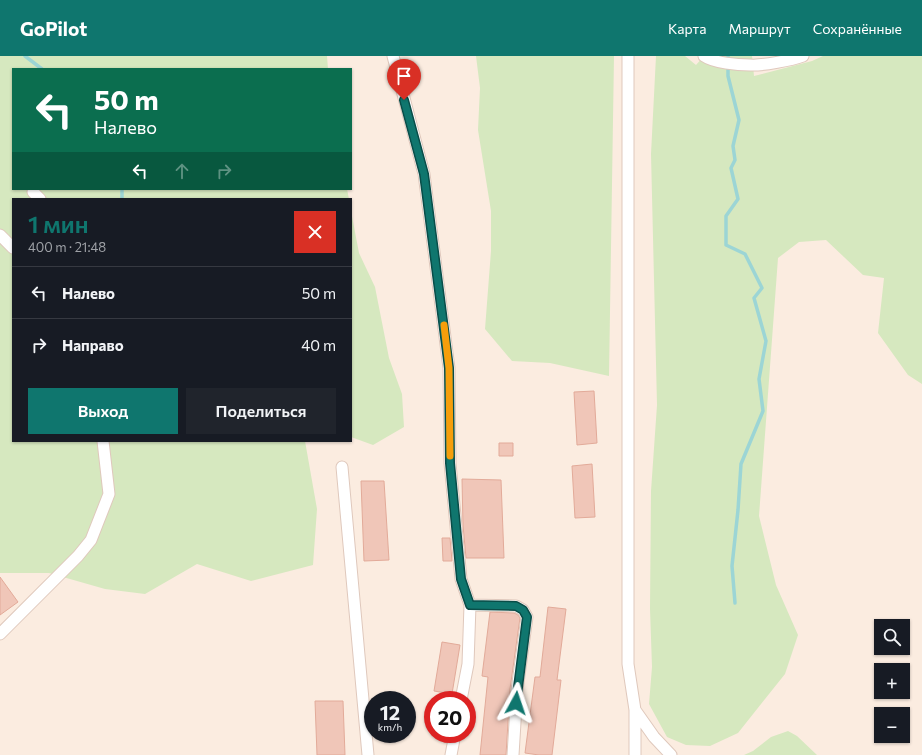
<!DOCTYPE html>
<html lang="ru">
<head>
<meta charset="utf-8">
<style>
  :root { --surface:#171b24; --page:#20242c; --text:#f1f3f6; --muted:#9ea1a6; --line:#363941; --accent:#0f766e }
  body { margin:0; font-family:Commissioner,sans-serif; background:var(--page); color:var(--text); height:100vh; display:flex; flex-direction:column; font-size:15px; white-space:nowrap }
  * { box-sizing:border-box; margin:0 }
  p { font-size:13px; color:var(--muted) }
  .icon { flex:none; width:22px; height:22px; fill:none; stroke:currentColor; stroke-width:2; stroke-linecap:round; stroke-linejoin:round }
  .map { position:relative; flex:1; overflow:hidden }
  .sheet { position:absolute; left:12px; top:142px; width:340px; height:244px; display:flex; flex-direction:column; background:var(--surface); border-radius:0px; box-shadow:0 1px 3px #0004 }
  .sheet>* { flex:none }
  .guide { position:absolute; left:12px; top:12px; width:340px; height:122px; border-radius:0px; box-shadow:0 1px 3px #0004; background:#0b6e4f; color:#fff; overflow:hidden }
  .tools { position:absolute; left:874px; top:563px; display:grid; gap:8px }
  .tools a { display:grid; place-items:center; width:36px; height:36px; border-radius:0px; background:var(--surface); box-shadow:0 1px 3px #0004; font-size:20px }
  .speed { position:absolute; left:364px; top:635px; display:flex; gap:8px; font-size:20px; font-weight:700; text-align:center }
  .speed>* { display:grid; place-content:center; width:52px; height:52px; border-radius:50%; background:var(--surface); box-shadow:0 1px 3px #0004; line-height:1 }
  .speed small { font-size:10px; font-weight:400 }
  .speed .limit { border:6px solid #d22; background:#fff; color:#111 }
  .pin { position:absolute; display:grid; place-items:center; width:34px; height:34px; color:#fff; margin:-41px -17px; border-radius:50% 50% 50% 0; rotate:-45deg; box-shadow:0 0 4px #0007 }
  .pin .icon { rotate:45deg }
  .me { position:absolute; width:44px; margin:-22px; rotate:5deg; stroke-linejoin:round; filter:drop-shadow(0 0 3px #0008) }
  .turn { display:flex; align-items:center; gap:14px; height:84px; padding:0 16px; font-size:18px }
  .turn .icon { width:52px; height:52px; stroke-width:2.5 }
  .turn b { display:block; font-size:28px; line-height:34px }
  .lanes { display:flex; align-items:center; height:38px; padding:0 16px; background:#0003; justify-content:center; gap:20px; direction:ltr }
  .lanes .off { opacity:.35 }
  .round { display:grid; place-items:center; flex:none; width:42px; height:42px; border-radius:0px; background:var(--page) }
  .head { display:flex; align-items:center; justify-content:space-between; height:68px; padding:0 16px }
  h1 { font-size:24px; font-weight:600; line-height:30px; color:var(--accent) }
  .cta { display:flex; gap:8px; margin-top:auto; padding:8px 16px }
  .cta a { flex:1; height:46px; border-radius:0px; background:var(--accent); color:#fff; font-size:16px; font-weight:600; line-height:46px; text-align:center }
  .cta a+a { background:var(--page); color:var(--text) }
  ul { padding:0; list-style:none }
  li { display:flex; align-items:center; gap:12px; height:52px; padding:0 16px; border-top:1px solid var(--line) }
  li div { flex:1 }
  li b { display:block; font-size:15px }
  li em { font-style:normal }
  header { display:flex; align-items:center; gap:24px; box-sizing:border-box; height:56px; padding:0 20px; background:var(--accent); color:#fff }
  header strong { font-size:19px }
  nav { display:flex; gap:22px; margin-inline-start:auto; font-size:14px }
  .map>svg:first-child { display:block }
</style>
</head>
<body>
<header>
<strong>GoPilot</strong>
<nav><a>Карта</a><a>Маршрут</a><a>Сохранённые</a></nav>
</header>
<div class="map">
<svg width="922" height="699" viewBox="0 0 922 699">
  <rect width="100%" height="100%" fill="#fbece0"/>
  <path fill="#d6e8bf" d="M0,0H327L328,13H13V133H347L349,143H13V385H305L317,453L313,509L251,525L197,508L145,538L105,533L49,517H0Z
    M476,0H614L609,320L550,307L512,305L485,273L491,195V155L478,74L480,32Z
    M656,0H685L696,9L704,0H752L754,20L812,5L823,0H922V328L908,319L878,277L884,222L863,219L826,184L799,186L778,202L759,460L776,529L798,579L785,618L738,677L710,690L686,689L667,681L649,648L652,611L650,553L651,435L657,349L651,98Z
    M351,155L359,197L375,231L389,302L402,338L404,371L373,389L351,381Z
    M788,675L797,680L817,699H744L753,695L771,681Z"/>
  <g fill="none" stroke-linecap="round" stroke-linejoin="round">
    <path stroke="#9cd5d5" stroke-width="3.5" d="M25,0L42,13
      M728,0V20L739,64L733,90L735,104L731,112L738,143L726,160V189L745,198L762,232L754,242L766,285L759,323L763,355L741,408L738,454L732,510L735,547
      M122,133V143"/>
  </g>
  <path fill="#f0c6b8" stroke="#e2aa99" d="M594,335L597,387L577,389L574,336Z
    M499,387H513V400H499Z
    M592,408L595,461L575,462L572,410Z
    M462,423L501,424L504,502H466L463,469Z
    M361,425H384L389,504L364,505Z
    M442,482H450L452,505H443Z
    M0,521L18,546L0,559Z
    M548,551L566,553L557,624H561L552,699H539L525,697L535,621H540Z
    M490,556L514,557L518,559L520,562L510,633L506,699H480L488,621L482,620Z
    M442,586L460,589L452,638L434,635Z
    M315,645H343L345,699H317Z"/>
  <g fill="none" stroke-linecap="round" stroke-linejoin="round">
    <g stroke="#dfc8bc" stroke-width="13">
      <path id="minor" d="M393,0L424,118L449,312L450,407L461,523L470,549L468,608L461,644
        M628,0V608L635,654L654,681L671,699
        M704,0C714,7 738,9 750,9C762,10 792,4 803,0
        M33,136L40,143
        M0,179L13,192
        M342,411L368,699
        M470,549L516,550L523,554L527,561L517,634L513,699
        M0,578L78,500L91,484L109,438L103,385
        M635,654V699
        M451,699L455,678"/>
    </g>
    <use href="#minor" stroke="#fff" stroke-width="11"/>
  </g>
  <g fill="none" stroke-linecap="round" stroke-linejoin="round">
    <g stroke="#0a4d48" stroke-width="10">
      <path id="route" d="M404,44L424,118L449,312L450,407L461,523L470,549L516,550L523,554L527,561L516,647"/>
    </g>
    <use href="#route" stroke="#0f766e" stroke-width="7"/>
    <path stroke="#f59e0b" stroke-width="7" d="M444,269L449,312L450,400"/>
  </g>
</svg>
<div class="tools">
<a><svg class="icon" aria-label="search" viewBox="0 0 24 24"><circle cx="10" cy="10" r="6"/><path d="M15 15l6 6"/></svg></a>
<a>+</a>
<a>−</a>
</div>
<div class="speed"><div>12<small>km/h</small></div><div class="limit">20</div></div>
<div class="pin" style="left:404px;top:44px;background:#d93025"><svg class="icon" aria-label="arrive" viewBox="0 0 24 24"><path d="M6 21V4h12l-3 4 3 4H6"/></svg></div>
<svg class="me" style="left:516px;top:647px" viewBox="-20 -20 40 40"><path d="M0-17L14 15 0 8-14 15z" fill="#0f766e" stroke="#fff" stroke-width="4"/></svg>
<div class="guide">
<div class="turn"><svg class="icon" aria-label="left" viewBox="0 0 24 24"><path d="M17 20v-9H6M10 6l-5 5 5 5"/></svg><div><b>50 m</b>Налево</div></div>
<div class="lanes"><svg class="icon" aria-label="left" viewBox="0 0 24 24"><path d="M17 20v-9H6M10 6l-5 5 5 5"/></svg><svg class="icon off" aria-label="ahead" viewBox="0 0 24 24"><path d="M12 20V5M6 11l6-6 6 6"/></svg><svg class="icon off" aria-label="right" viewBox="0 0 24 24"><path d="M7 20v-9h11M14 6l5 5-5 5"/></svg></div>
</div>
<section class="sheet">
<div class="head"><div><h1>1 мин</h1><p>400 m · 21:48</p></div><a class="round" style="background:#d93025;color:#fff"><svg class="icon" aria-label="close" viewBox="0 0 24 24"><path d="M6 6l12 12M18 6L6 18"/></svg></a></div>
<ul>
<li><svg class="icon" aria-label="left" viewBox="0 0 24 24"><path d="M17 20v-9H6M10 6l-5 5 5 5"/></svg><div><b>Налево</b></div><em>50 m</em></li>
<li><svg class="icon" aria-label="right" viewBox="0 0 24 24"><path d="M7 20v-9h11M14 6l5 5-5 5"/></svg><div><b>Направо</b></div><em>40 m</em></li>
</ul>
<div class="cta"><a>Выход</a><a>Поделиться</a></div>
</section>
</div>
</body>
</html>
